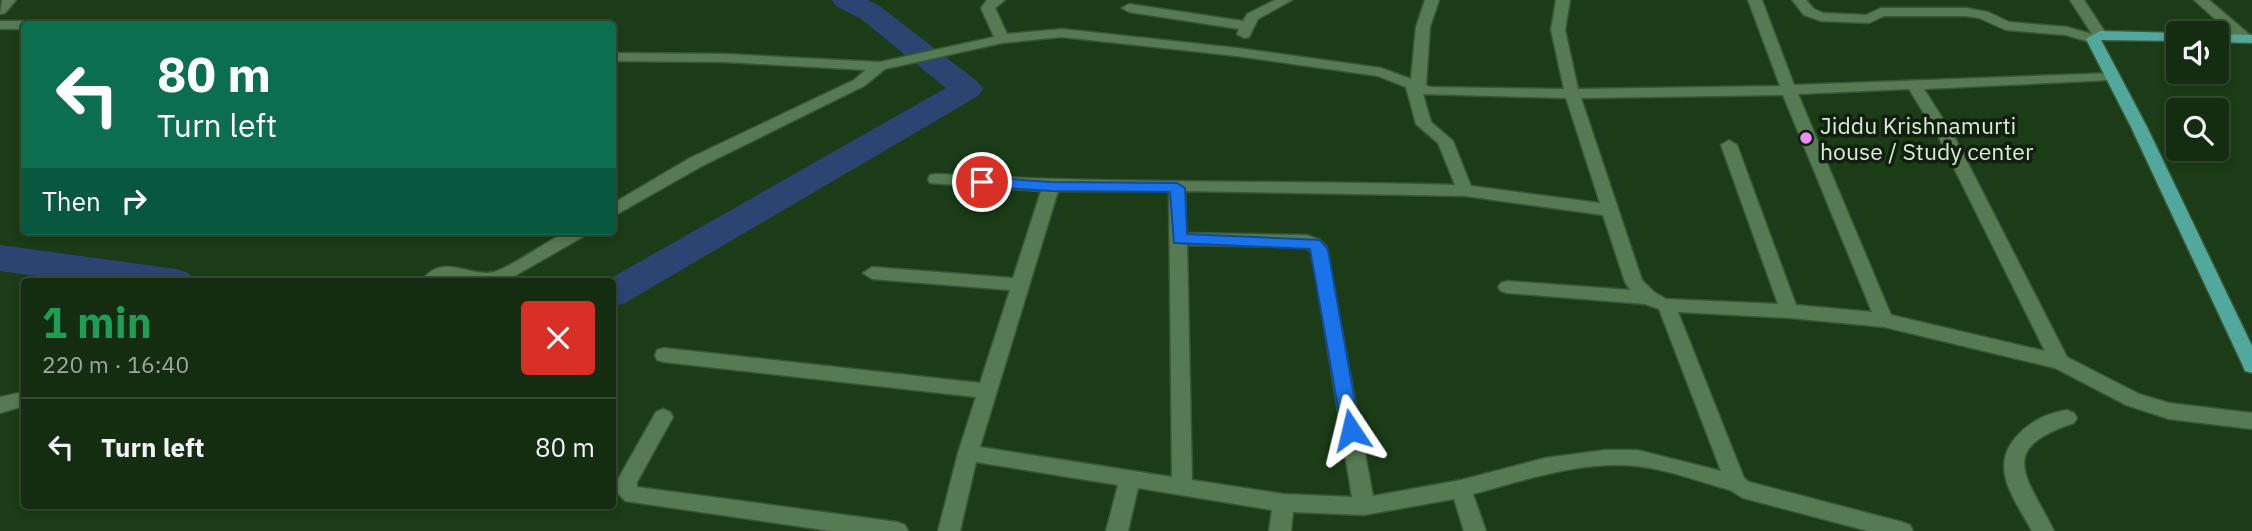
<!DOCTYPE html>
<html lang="en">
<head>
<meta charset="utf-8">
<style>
  :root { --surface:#142d11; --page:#1d351a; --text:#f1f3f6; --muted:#9da89f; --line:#334931 }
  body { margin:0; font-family:"IBM Plex Sans",sans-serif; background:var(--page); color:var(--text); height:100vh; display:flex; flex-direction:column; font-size:26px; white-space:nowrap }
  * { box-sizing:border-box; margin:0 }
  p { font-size:23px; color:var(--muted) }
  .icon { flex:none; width:38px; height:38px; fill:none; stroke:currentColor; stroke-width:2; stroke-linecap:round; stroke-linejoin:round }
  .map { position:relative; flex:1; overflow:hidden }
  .side { position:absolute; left:21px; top:278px; width:595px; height:231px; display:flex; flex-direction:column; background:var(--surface); border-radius:7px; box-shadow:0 4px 10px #0003,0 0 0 2px var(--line) }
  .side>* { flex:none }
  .hud { position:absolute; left:21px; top:21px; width:595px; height:214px; border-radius:7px; box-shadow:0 4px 10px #0003,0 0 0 2px var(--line); background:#0b6e4f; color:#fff; overflow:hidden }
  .controls { position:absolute; left:2166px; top:21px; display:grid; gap:14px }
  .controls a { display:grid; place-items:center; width:63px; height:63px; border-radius:7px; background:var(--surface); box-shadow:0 4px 10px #0003,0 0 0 2px var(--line); font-size:35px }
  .pin { position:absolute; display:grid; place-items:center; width:60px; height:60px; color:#fff; margin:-30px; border:4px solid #fff; border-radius:50%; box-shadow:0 2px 7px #0007 }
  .me { position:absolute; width:77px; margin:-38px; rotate:350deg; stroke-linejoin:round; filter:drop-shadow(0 0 5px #0008) }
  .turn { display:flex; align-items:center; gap:24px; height:147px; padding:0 21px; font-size:32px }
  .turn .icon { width:91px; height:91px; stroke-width:2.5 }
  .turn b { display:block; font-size:49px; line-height:60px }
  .then { display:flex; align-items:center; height:66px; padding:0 21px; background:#0003; gap:14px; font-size:26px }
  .round { display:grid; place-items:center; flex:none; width:74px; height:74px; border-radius:7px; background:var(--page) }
  .head { display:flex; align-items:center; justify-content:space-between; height:119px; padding:0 21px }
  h1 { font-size:42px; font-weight:700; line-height:52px; color:#1e9e55 }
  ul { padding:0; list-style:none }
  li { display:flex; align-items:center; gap:21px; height:98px; padding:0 21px; border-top:2px solid var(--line) }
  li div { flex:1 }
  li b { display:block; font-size:26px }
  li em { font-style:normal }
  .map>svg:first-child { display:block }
</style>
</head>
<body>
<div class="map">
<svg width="2252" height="531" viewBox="0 0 2252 531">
  <rect width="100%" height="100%" fill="#1b3c17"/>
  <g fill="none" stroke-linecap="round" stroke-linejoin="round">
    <path fill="#2c4471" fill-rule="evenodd" d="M832,0H868L881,7L978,82L983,89L978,96L625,303L612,307V282H604L946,88L861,19L836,6Z
      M0,245L176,269L189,273L194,282H80L0,271Z"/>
    <g stroke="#395738" stroke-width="3">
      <path id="minor" d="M2,0H16L5,13L0,14Z
        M987,0H1005L995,8L1007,34L1062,29L1237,48L1381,68L1411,79L1416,27L1425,0H1439L1430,27L1426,85L1430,87L1564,89L1551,30L1556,0H1570L1565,30L1578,89L1780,86L1748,0H1762L1794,85L2115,73L2117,76L2110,80L1924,89L1955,138L2067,357L2139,394L2169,403L2252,413V429L2169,419L2126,405L2055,368L1884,327L1790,318L1678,312L1744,478L1749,482L1902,522L1910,525L1913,531H1868L1743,498L1730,490C1700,482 1667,469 1636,466C1582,460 1525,480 1473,494L1486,531H1464L1454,499L1364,515L1293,512L1291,531H1269L1272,510L1138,488L1128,531H1106L1118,485L976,462L960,531H938L958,453L976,397L664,362L657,360L655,355L657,350L664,348L980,383L1010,290L872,279L863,273L872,267L1013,278L1041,191L930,183L928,179L930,175L936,174C1109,184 1282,180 1455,185L1438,143L1416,124L1406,87L1378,76L1237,56L1062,37L1002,43L885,69L864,86L702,166L612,217V204L690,158L854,80L866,70L725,62L612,61V53L725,54L880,62L994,37L981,8ZM1909,89L1939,138L2045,351L1891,315L1798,94ZM1423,94L1566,98L1600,203L1471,186L1453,141L1431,122ZM1783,95L1872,312L1796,305L1737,145L1729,140L1721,145L1778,304L1666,299L1654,292L1642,280L1581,98ZM1058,191H1169L1172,477L980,447ZM1185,191L1465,196L1603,215L1625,282L1630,290L1507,281L1501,283L1498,287L1501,291L1507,293L1645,304L1659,309L1721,471L1637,450H1605L1545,458L1461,480L1373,496L1326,246L1320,240L1307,235L1186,233ZM1187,245L1305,247L1312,252L1352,497L1283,494L1192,480Z
        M1275,0H1292L1258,19L1249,37L1244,38L1237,34L1239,29L1129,12L1122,8L1129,4L1243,21L1247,14Z
        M1792,0H1806L1814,9L1823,13L1866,15L1881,8H1966L1988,12L2009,22L2067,27L2092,34L2070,0H2084L2107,35L2093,43L2066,35L2006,30L1979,18L1966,16H1884L1869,23L1821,21L1804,15Z
        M2194,0H2209L2251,36V42H2241Z
        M0,21H24L31,24H24V29H0Z
        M567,231H588L586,235L504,282L450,279L444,282H421C442,251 469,278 494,272C509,268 550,240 567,231Z
        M24,392V406L0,413V397Z
        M663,409L670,412L673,417L637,482V487L897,522L905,525L908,531H831L625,501L617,492V481L656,412Z
        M2067,410L2074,413L2077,418L2074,423C1995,449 2027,476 2054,531H2032C2014,498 1987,466 2019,434C2032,420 2048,413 2067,410Z"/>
    </g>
    <g stroke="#395738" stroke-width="3">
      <path id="major" d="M2100,31L2181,33H2179V41L2101,40L2147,127L2252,346V373L2245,371L2243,366L2131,127L2086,39Z
        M2217,34L2252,35V43L2217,42Z"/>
    </g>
    <use href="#minor" fill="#567a51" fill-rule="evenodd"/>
    <use href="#major" fill="#52a89c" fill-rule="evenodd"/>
  </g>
  <path fill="#1a73e8" stroke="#114b97" stroke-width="2" d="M982,177L1051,182L1177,183L1185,188L1187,234L1320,240L1328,250L1360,430L1357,435H1344L1342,430L1310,249L1174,243L1170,192L1051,191L977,186L975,182Z"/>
  <circle fill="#eb8dfb" stroke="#111f0f" stroke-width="2.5" cx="1806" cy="138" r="7"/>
  <g text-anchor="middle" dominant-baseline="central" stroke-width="7" stroke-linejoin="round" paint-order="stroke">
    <g font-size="23" fill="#d9ecd6" stroke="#111f0f" text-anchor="start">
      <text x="1820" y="125">Jiddu Krishnamurti<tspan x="1820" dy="26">house / Study center</tspan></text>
    </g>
  </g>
</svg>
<div class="controls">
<a><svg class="icon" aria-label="sound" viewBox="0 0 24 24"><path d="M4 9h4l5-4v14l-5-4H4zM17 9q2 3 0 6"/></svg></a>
<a><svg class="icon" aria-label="search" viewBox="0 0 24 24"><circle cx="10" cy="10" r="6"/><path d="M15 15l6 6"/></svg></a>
</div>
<div class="pin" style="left:982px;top:182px;background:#d93025"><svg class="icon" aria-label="arrive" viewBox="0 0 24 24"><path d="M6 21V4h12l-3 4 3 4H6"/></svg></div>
<svg class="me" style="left:1351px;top:430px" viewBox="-20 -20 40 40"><path d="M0-17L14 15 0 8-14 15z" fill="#1a73e8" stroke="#fff" stroke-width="4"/></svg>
<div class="hud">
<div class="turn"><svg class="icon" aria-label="left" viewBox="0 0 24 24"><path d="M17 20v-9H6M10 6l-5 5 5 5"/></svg><div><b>80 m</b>Turn left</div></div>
<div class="then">Then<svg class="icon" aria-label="right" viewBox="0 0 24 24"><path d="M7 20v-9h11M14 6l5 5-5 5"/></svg></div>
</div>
<section class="side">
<div class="head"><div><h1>1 min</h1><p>220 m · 16:40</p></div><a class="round" style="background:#d93025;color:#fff"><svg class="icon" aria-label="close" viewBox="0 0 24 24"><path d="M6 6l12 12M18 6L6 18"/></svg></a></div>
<ul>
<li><svg class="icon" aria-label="left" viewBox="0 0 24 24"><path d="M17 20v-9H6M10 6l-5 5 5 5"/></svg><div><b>Turn left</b></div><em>80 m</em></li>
</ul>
</section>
</div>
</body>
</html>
